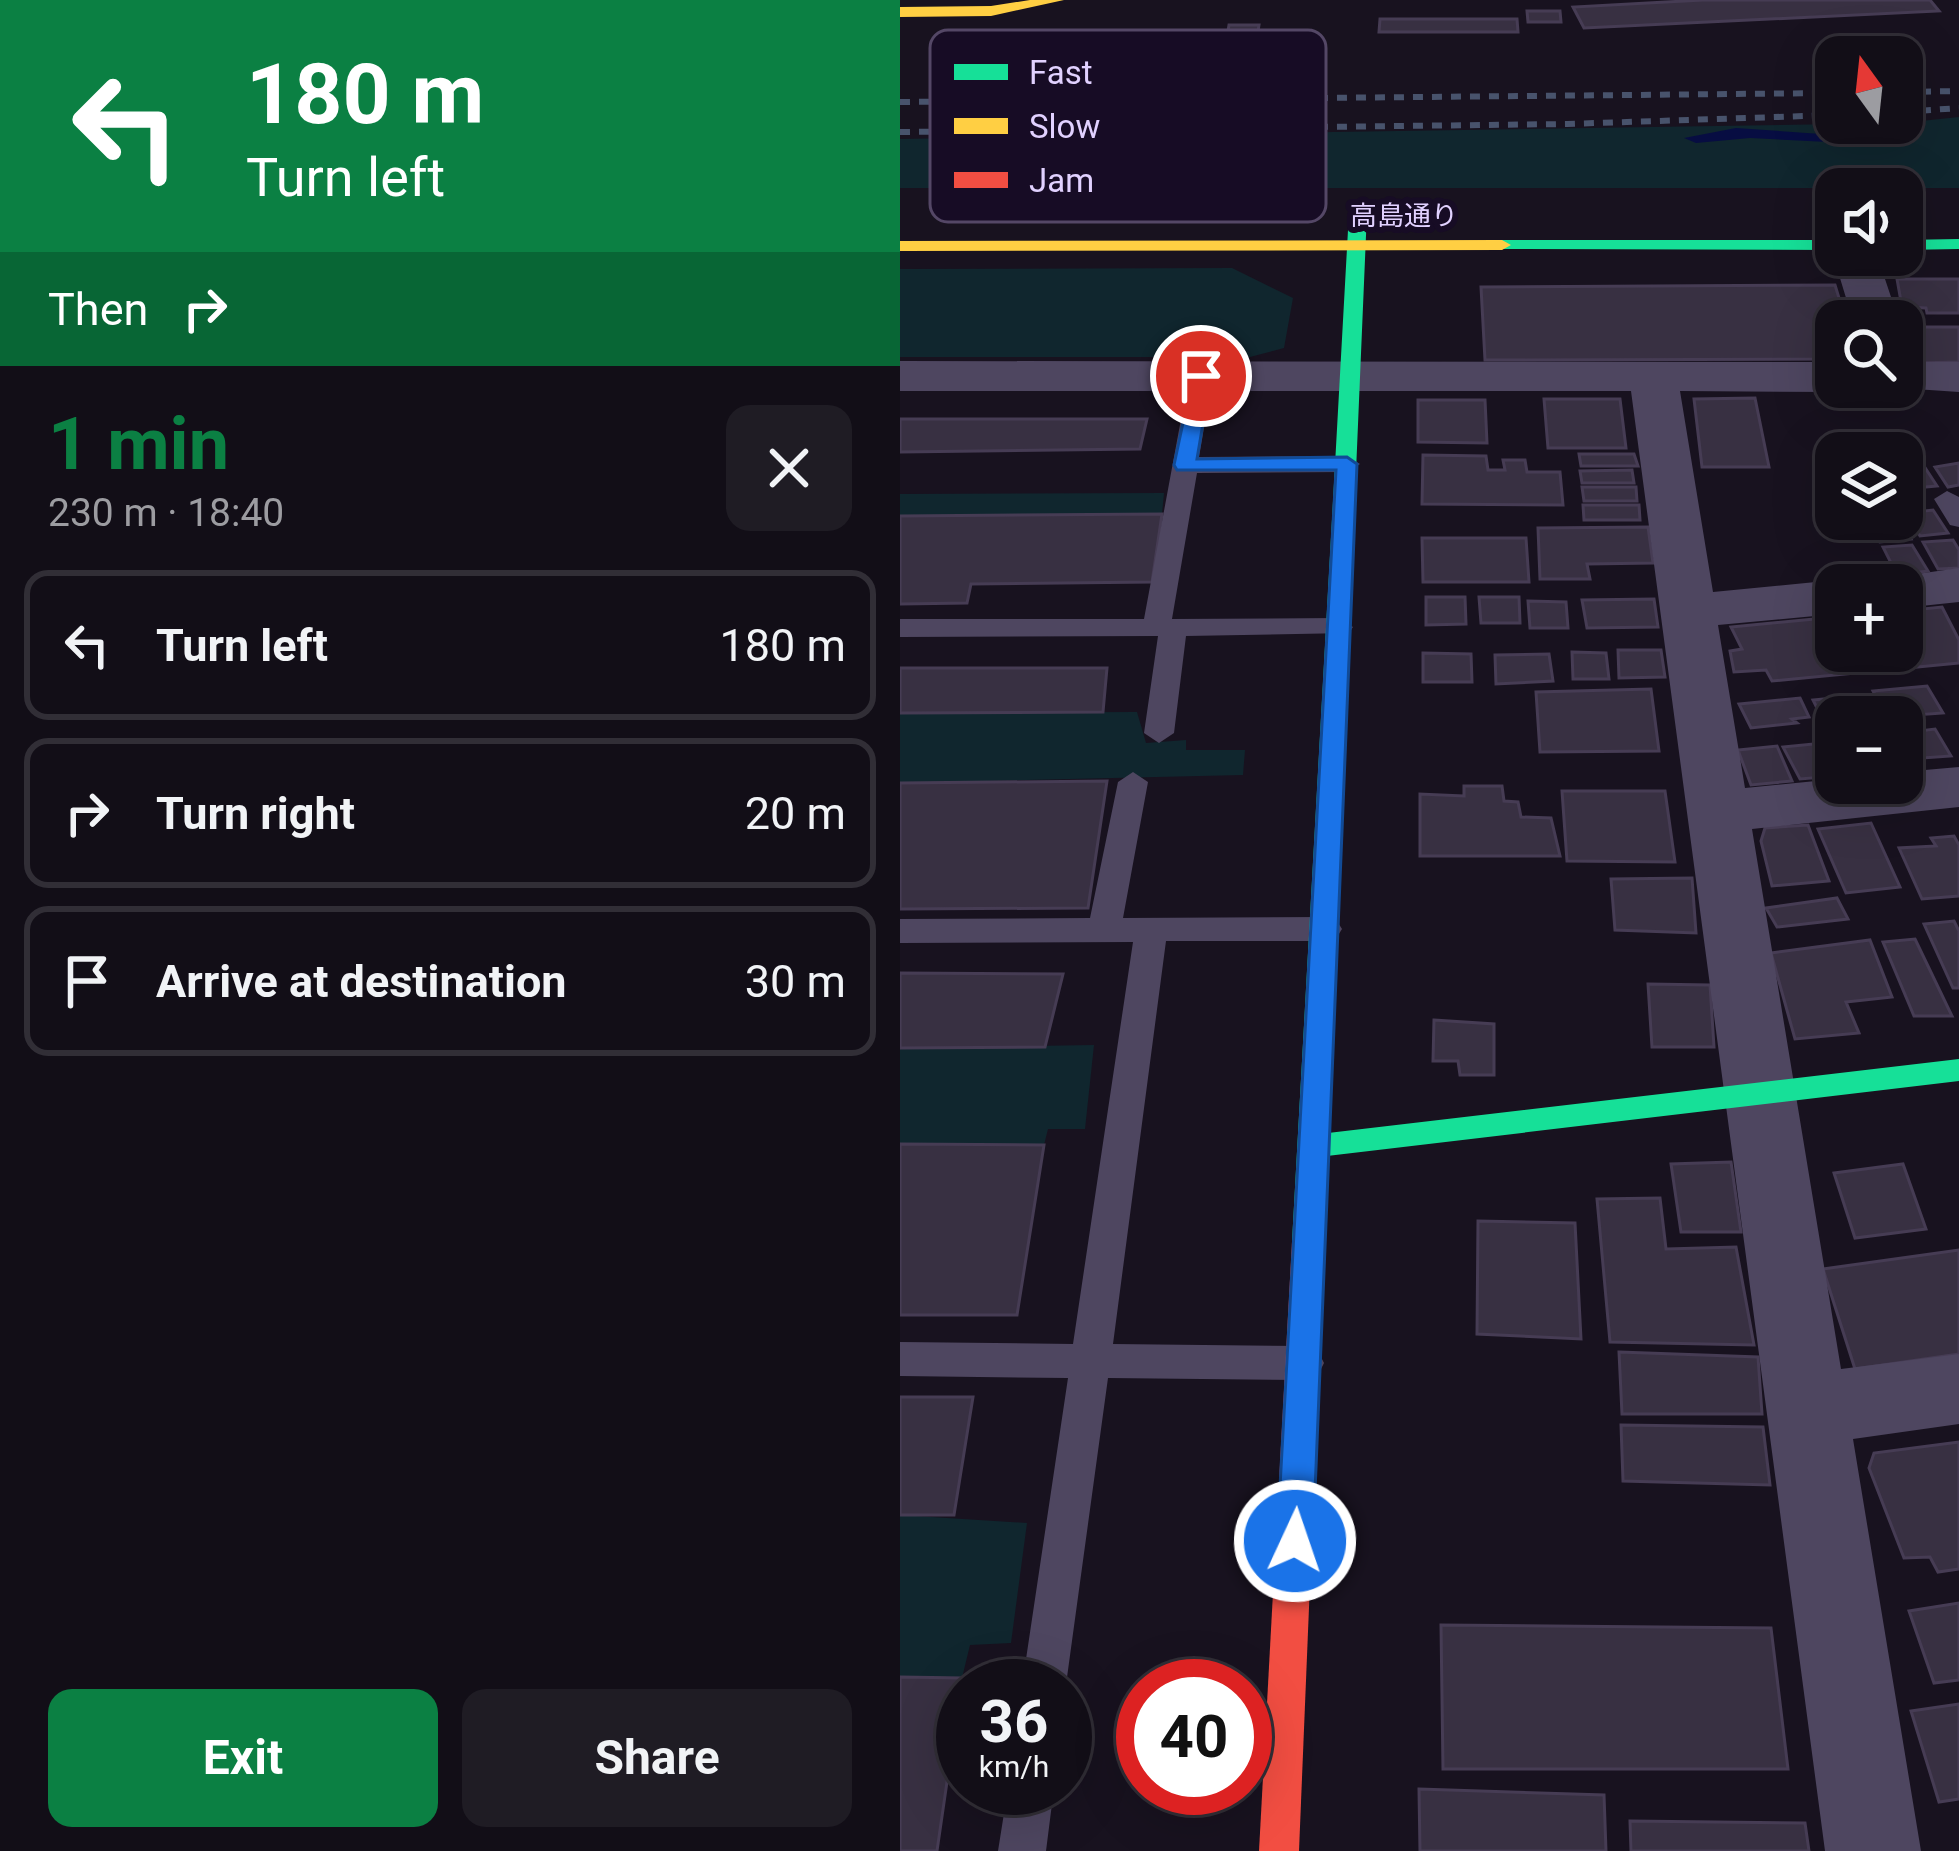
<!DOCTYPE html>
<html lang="en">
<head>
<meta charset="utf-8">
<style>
  :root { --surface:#120e17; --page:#1f1c24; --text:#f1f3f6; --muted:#9c9ca1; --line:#312e36; --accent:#0b8043 }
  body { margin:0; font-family:Roboto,"Noto Sans JP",sans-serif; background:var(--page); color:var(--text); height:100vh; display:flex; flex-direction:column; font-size:45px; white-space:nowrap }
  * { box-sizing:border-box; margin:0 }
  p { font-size:39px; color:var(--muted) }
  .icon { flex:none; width:66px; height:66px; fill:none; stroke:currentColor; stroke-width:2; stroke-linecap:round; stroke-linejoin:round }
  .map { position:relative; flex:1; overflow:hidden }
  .drawer { display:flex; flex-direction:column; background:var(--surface); width:900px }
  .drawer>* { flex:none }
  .guide { background:#0b8043; color:#fff; overflow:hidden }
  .needle { width:78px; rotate:345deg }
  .tools { position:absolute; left:915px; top:36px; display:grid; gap:24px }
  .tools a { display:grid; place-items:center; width:108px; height:108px; border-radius:24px; background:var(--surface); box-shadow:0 12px 48px #0002,0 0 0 3px var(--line); font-size:60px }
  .speed { position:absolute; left:36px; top:1659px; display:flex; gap:24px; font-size:60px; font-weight:700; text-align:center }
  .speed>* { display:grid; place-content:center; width:156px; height:156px; border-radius:50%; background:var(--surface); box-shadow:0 12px 48px #0002,0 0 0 3px var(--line); line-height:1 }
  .speed small { font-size:30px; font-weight:400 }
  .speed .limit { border:18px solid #d22; background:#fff; color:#111 }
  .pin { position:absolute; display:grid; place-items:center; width:102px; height:102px; color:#fff; margin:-51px; border:6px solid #fff; border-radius:50%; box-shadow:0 3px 12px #0007 }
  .me { position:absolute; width:132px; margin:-66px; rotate:3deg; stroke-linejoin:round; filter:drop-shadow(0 0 9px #0008) }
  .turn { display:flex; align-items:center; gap:42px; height:252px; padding:0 48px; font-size:54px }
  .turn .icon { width:156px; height:156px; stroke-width:2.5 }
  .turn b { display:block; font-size:84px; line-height:102px }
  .then { display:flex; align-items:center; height:114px; padding:0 48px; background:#0003; gap:24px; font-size:45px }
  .round { display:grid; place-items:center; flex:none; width:126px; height:126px; border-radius:24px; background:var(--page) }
  .headline { display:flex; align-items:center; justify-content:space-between; height:204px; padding:0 48px }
  h1 { font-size:72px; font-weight:700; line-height:90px; color:var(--accent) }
  .primary-button { display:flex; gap:24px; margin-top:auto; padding:24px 48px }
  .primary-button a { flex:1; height:138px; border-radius:24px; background:var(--accent); color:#fff; font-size:48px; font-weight:700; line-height:138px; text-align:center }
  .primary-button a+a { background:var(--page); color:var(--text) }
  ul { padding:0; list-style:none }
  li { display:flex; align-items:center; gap:36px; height:150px; margin:0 24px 18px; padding:0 24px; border:6px solid var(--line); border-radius:24px }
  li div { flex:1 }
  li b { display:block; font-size:45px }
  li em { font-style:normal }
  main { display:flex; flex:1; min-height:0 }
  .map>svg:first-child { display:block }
</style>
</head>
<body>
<main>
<section class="drawer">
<div class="guide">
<div class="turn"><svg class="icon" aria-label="left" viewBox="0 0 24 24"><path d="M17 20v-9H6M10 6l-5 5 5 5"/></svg><div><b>180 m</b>Turn left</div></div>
<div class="then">Then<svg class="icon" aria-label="right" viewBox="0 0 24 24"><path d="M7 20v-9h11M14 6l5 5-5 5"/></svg></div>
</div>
<div class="headline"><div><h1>1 min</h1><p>230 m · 18:40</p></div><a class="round"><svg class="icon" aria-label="close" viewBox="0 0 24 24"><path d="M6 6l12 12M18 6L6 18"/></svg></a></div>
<ul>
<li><svg class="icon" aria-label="left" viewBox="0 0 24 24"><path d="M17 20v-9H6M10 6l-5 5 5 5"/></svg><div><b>Turn left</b></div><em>180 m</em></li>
<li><svg class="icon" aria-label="right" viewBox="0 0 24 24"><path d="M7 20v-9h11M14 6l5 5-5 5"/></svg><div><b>Turn right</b></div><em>20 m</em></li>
<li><svg class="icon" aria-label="arrive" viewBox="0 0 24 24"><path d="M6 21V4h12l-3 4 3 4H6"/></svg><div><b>Arrive at destination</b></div><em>30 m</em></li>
</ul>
<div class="primary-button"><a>Exit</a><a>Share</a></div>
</section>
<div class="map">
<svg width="1059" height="1851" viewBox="0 0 1059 1851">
  <rect width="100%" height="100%" fill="#18121f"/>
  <path fill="#10262e" d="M1059,117V188H0V139L1002,123Z
    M332,268L393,298L384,348L350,357H0V269Z
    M264,493L262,514L0,516V494Z
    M237,712L246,743L286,740V750H345L343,775L0,783V713Z
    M194,1045L185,1129H148L144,1145L0,1144V1048Z
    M0,1515L127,1523L111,1643L70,1645L62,1678L0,1677Z"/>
  <path fill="#070d42" d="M980,124L1013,128L1015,134H971L928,142L850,138L796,143L784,138L836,128L921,134Z"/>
  <path fill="#383042" stroke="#463c54" stroke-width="3" d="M803,0H1030L1039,11L684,28L673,7Z
    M627,11H660L661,22H628Z
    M480,19H617L618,32H479Z
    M329,25H359L357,37H327Z
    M997,279H1059V313H1027L1026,308L1002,307Z
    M935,285L946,321H936V359L585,360L581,287Z
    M1002,327H1059V362L1015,363Z
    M855,398L869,467H802L794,399Z
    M644,399H720L726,448H648Z
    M518,400H585L587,443L518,442Z
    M0,419H247L240,449L0,452Z
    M679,454H734L738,466H681Z
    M523,455L586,456L588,470H605L603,460H625L627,472H660L663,505L522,504Z
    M1022,463L1037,486L1003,489L1002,464Z
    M1059,463V485L1048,487L1035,467Z
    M732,470L734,483H682L680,471Z
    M682,487H736L737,501H684Z
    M683,505H739L740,520H684Z
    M1033,510L1048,533L1020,536L1006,513Z
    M262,514L252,582L71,584L67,603L0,604V516Z
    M973,519H1000L1011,539L980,542Z
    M748,527L753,563L687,564L690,579H640L638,528Z
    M522,538H626L629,582H523Z
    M1053,540L1059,550V568L1038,569L1023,542Z
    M1012,545L1028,571L997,575L983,547Z
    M526,597H565L566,624L526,625Z
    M579,597H619L620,623H581Z
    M754,599L758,627L687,628L682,600Z
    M628,601L666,602L668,628H630Z
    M1042,607L1059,640V663L872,681L866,670L834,672L830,651L842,649L831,627L936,617V651H1002V611Z
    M718,650H761L765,677L719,678Z
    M672,652L706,653L709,679H673Z
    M523,653L571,654L572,682H523Z
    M649,654L653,681L596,684L595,655Z
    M0,668H207L203,712L0,713Z
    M1027,686L1043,713L987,717L973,691Z
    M751,689L759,751L640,752L636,692Z
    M964,695L974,717H936V721L924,722L913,700Z
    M900,698L909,717L892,719L897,723L851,728L839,704Z
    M1035,729L1051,756L1009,759L1002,733Z
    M923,743L936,776L900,779L883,747Z
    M877,746L892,781L851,785L838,750Z
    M207,781L188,908L0,909V783Z
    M564,786H602L604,801L618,802L621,817L651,818L660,856H520V794L564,796Z
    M662,791H765L775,862L667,861Z
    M971,823L1000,887L946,893L918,829Z
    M908,825L929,881L872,886L861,841L865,828Z
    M1054,836L1059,845V896L1022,899L999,848L1036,846L1031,838Z
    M792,878L796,933L715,930L711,879Z
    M937,898L948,919L877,927L866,908Z
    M1054,921L1059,931V988H1053L1024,924Z
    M1015,939L1052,1016H1014L983,942Z
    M970,940L992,997L946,1002L959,1033L895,1039L871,953Z
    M0,973L163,974L145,1047L0,1048Z
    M748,984L810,985L814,1047H752Z
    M534,1020L594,1024V1075H560L558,1061H533Z
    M0,1144L144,1145L117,1315H0Z
    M831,1162L841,1232H781L771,1164Z
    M1003,1164L1026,1229L955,1238L934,1173Z
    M760,1198L766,1249L836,1247L854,1345L710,1342L697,1199Z
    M578,1221L675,1223L681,1339L577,1334Z
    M1059,1250V1354L955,1369L923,1269Z
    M719,1352L858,1357L862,1414H722Z
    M0,1397H73L54,1515H0Z
    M721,1425L863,1427L870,1485L723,1481Z
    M1059,1442V1569L1038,1572L1030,1557L1004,1558L969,1468L974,1453Z
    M1059,1603V1680L1034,1683L1009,1611Z
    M541,1625L871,1628L888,1769H543Z
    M0,1677L62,1678L37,1851H0Z
    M1059,1704V1799L1039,1802L1011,1711Z
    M519,1789L704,1795L706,1851H520Z
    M730,1821L905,1823L909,1851H731Z"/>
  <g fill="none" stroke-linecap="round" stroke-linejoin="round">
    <path fill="#4e4660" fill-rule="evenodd" d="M301,369L313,376L299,457L447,456L460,464L447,472L297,473L272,619L439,618L453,627L449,633L286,636L274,733L259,743L244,733L258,636L0,637V619H244L289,376Z
      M1047,491L1059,497V527L1050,525L1034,499Z
      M233,772L248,782L223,918L425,917L437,921L442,929L437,937L425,941H266L213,1344L404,1346L418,1351L424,1363L418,1375L404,1380L208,1378L165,1692V1686H122L168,1378L0,1376V1342L173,1344L233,942L0,943V919L190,918L218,782Z
      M108,1788H154L146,1851H98Z"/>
    <path fill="#4e4660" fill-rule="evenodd" d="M936,250V255H977L999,321H953L933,255Z
      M0,361L936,362V387H953L936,392L780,391L813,592L936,580L955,585H936V614L818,625L845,788L936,779V783H1002V772L1059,767V807L852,829L941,1369L1059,1354V1424L953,1439L1021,1851H925L731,391H0Z
      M1002,362H1059V392L985,387H1002Z
      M1059,568V602L1002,608V585H978L982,579Z"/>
    <path fill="#16e098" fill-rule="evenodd" d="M458,207L467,212L428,1133L1059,1059V1081L427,1156L424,1242L419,1251L408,1255L397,1251L392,1242L449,212Z
      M1059,239V249L1002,250V240Z
      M602,240H936V250L596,249V241Z"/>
    <path fill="#ffcf43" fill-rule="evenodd" d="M130,0H164L91,16L0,17V7L91,6Z
      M0,241L602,240L611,245L602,250L0,251Z"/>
    <path fill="#f24e42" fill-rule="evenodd" d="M408,1229L419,1233L424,1242L399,1851H359L392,1242L397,1233Z"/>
    <path stroke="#48536c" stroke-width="6" stroke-dasharray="10 9" stroke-linecap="butt" d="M1002,92L1059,91
      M0,102L936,93
      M1002,112L1059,108
      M0,132L667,124L936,115"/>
  </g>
  <path fill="#1a73e8" stroke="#114b97" stroke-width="3" d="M294,371L311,376L297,459L447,457L457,464L413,1541L407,1552L395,1557L382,1552L377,1541L436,470H277L274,465Z"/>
  <g text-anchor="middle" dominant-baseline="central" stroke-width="12" stroke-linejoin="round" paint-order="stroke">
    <g font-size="27" fill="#e1d1ff" stroke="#170c25">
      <text x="504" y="216">高島通り</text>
    </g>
  </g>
  <rect x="30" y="30" width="396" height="192" rx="18" fill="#170c25" stroke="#544766" stroke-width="3"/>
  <rect x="54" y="64" width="54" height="16" fill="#16e098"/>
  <rect x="54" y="118" width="54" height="16" fill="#ffcf43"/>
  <rect x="54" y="172" width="54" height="16" fill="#f24e42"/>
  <g font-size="33" fill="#e1d1ff">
    <text x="129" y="84">Fast</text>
    <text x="129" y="138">Slow</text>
    <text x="129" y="192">Jam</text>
  </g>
</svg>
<div class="tools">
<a><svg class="needle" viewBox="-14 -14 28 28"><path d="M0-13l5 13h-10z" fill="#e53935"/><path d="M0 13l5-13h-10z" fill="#9c9ca1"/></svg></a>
<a><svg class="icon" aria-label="sound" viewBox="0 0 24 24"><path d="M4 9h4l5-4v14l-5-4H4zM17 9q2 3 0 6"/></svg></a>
<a><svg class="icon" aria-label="search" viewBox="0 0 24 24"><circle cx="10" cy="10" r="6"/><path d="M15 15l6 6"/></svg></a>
<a><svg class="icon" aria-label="layers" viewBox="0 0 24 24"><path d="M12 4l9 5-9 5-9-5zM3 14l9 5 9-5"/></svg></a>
<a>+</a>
<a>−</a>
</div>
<div class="speed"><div>36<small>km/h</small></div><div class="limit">40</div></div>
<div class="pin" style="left:301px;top:376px;background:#d93025"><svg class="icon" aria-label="arrive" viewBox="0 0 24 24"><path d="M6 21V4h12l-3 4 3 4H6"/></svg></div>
<svg class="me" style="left:395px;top:1541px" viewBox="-20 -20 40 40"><circle r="17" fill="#1a73e8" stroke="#fff" stroke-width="3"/><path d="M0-11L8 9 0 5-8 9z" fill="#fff"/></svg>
</div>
</main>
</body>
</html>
